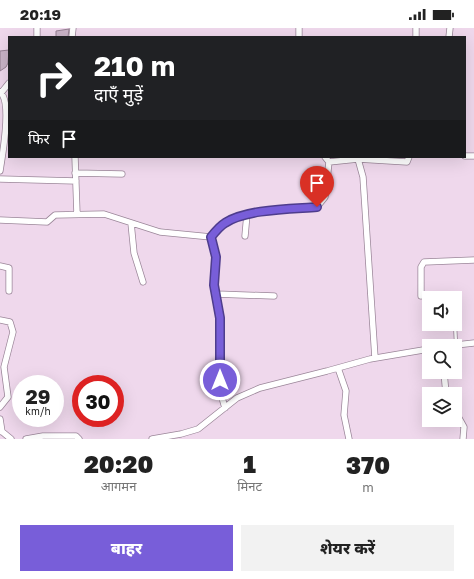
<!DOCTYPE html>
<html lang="hi">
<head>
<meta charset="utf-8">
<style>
  :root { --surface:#fff; --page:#f2f2f2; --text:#222; --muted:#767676; --accent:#785ed9 }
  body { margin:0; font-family:"Golos Text","Noto Sans Devanagari",sans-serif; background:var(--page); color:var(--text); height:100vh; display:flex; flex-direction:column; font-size:15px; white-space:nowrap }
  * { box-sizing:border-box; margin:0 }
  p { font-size:13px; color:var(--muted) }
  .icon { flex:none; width:22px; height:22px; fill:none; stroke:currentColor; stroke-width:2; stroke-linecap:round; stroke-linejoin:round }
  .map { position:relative; height:411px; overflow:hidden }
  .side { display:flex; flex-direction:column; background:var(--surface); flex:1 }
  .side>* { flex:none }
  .guide { position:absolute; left:8px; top:8px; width:458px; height:122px; border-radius:0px; box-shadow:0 4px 16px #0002; background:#202124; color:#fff; overflow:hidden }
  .fabs { position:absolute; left:422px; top:263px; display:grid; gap:8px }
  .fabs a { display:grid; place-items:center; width:40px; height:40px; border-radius:0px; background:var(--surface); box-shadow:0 4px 16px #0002; font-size:20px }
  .speed { position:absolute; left:12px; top:347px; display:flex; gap:8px; font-size:20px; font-weight:700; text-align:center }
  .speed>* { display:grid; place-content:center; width:52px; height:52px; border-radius:50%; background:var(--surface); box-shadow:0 4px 16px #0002; line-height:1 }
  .speed small { font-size:10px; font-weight:400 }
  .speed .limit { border:6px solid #d22; background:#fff; color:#111 }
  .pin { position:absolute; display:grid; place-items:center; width:34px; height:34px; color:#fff; margin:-41px -17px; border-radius:50% 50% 50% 0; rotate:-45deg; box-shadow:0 0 4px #0007 }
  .pin .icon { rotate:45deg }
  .me { position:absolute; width:44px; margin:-22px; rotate:0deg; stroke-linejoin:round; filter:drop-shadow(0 0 3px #0008) }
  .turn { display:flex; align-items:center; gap:14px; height:84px; padding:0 20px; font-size:18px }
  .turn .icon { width:52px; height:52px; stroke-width:2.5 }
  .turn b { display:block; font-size:28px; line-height:34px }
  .then { display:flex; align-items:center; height:38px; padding:0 20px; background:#0003; gap:8px; font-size:15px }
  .eta { display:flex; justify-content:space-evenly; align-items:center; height:68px; text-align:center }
  .eta b { font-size:24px; font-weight:800; line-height:28px }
  .cta { display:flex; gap:8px; margin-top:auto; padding:8px 20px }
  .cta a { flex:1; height:46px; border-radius:0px; background:var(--accent); color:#fff; font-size:16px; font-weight:800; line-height:46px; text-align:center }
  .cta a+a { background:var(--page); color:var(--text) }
  .status { display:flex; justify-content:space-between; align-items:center; height:28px; padding:0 20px; background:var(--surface); direction:ltr }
  .status svg { height:11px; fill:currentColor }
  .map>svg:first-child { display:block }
</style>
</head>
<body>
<div class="status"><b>20:19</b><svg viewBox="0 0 49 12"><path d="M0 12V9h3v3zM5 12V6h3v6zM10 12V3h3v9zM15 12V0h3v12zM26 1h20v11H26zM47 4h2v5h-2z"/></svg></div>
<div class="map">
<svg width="474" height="411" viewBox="0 0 474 411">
  <rect width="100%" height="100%" fill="#efd8ec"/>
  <path fill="#c9b3c7" stroke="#958092" d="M69,1L68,9H56V3Z
    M9,22L8,35L6,39L0,43V23Z"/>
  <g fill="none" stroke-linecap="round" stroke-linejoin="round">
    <g stroke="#9b8699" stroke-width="4">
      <path id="lane" d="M455,296L456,316"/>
    </g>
    <g stroke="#9b8699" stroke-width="7">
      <path id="street" d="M37,0V9
        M72,9L73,0
        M299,9V0
        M416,9V0
        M449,9L450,0
        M0,64C13,74 2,128 0,143
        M1,65L9,55
        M465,128H474
        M75,129L77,186
        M325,129L329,134L358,131L407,134L409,129
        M358,131L363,149L375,330
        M75,145L122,146
        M0,151L76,153
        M0,192L47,194L55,187L104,186L160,204L211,209
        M131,195L134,225L143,254
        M245,208L247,186
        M0,238L9,240V263
        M216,266L274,268
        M421,268V239L424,234L474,232
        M0,292L10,294L13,304L4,339L8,369L0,379
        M447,318L474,315
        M338,340L346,363L344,387L349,411
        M444,344L446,366
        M225,380L220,363V290L214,257L216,229L211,209C215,204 220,199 225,195C246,181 292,181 317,179L325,169L329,134
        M455,383L464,399L463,411
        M0,391L2,404
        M0,402L11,411
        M26,411L43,408H76L79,411
        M152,411L181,406L198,401L237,370L260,360L327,343L370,331L429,321"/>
    </g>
    <use href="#lane" stroke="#fff" stroke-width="2.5"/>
    <use href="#street" stroke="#fff" stroke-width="5.5"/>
  </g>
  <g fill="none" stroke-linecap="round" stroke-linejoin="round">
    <g stroke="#4e3d8d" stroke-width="10">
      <path id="route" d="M220,352V290L214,257L216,229L211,209C215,204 220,198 225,195C246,181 292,181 317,179"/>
    </g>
    <use href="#route" stroke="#785ed9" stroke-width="7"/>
  </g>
</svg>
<div class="fabs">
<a><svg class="icon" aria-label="sound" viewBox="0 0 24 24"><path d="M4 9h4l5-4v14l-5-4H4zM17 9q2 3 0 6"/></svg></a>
<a><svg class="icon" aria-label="search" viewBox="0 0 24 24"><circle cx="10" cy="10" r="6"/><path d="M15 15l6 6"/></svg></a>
<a><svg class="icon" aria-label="layers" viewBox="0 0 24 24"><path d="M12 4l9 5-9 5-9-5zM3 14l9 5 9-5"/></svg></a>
</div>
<div class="speed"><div>29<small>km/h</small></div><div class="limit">30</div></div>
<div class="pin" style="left:317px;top:179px;background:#d93025"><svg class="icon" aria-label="arrive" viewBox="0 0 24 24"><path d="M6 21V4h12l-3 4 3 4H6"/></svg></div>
<svg class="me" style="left:220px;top:352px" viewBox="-20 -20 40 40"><circle r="17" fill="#785ed9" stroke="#fff" stroke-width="3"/><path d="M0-11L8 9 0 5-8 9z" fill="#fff"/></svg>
<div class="guide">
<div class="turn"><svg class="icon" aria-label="right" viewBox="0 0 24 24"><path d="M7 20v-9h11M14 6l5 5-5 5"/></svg><div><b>210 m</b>दाएँ मुड़ें</div></div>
<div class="then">फिर<svg class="icon" aria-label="arrive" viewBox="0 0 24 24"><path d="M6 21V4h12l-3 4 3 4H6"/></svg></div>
</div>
</div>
<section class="side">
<div class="eta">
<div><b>20:20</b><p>आगमन</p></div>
<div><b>1</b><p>मिनट</p></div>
<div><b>370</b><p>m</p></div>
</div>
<div class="cta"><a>बाहर</a><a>शेयर करें</a></div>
</section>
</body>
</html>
